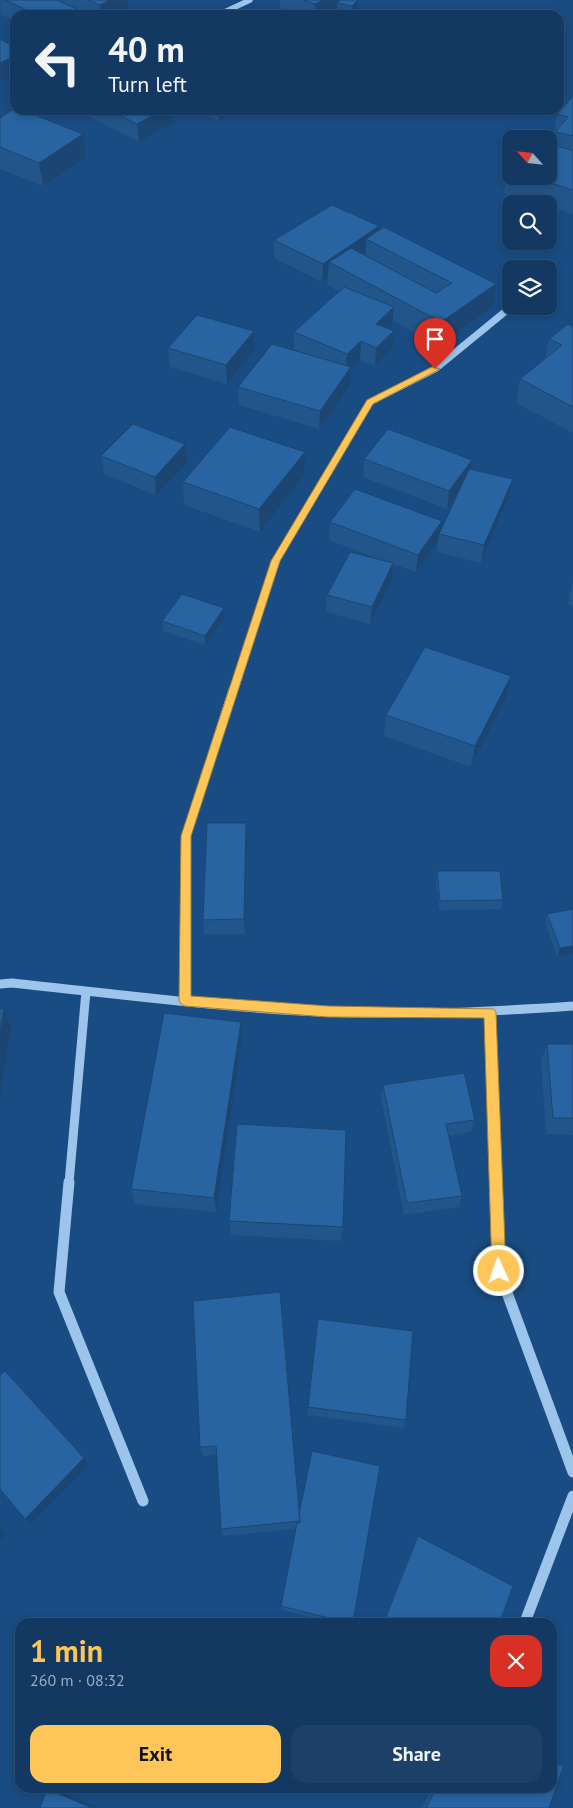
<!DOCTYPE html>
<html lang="en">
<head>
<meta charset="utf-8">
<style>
  :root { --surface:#133962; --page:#1c4068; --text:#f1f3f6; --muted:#9dacbe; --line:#325377; --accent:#fec658 }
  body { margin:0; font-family:"PT Sans",sans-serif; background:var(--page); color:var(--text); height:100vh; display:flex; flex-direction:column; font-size:19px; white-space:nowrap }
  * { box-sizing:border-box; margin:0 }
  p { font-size:16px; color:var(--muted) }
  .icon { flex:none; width:28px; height:28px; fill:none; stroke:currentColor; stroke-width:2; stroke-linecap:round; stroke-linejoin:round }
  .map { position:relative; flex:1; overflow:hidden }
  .side { position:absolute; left:15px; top:1618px; width:542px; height:175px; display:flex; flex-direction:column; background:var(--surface); border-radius:15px; box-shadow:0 2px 8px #0003,0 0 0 1px var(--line) }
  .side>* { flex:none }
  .hud { position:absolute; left:10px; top:10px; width:554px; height:105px; border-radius:15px; box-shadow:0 2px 8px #0003,0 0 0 1px var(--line); background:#133962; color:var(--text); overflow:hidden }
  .needle { width:32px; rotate:297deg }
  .buttons { position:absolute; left:502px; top:130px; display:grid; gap:10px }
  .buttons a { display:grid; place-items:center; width:55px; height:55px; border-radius:10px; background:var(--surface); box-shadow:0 2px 8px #0003,0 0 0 1px var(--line); font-size:25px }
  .pin { position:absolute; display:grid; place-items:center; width:42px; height:42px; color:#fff; margin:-51px -21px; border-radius:50% 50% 50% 0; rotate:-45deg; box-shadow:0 0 5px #0007 }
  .pin .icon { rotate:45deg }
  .me { position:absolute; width:55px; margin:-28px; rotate:358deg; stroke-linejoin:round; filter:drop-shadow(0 0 4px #0008) }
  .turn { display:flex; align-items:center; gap:18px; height:105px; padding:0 15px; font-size:22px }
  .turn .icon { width:65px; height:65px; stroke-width:2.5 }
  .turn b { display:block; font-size:35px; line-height:42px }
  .round { display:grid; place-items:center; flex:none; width:52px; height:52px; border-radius:15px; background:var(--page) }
  .summary { display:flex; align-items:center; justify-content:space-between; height:85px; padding:0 15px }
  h1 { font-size:30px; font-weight:600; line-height:38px; color:var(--accent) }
  .cta { display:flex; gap:10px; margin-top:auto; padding:10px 15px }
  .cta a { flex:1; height:58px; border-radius:15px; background:var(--accent); color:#111; font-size:20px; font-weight:600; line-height:58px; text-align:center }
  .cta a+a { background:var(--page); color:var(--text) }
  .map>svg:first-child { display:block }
</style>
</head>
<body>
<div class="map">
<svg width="573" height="1808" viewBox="0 0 573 1808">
  <rect width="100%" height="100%" fill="#194c82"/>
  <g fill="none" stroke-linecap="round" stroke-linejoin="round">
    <path stroke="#9dc4eb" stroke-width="5.5" d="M218,15L250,0"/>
    <path stroke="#9dc4eb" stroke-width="7" d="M233,691L275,561L370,402L435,369L512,306"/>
    <path stroke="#9dc4eb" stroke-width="9" d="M0,984L12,983C127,995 242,1011 358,1013C430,1015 501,1011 573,1006
      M185,1001L186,836L233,690
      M490,1012L496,1183
      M69,1183L86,991"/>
    <path stroke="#9dc4eb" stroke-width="11" d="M69,1182L59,1292L143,1501
      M496,1182L499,1271L573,1472
      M525,1622L573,1496"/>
  </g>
  <path fill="#22568a" d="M0,0H128L129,8L116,15H15V21L1,14Z
    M280,0H358V10L352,15H349L337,12V9L327,15H298L280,8Z
    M573,96V214L549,207V204H539L504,193L507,169L511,165V176H549L557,114Z
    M84,110H173L174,123L139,142L85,114Z
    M193,110H236L219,121Z
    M0,118L83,134L86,157L43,186L0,169Z
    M379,226V231L492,308L438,345L393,321L392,325L388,329L394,331L392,349L375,366L360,360L351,368L350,385L319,429L239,405L238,387L298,352L294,350V332L340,292L328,285V278L322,282L274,258V240Z
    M573,327V433L516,403L520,379L545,359L549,339Z
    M254,331L255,349L227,384L170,367L168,348Z
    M101,456L187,462L156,495L104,474Z
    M364,459L472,460L471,469L513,479L509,497L481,563L437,552L438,541L416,572L393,564L392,581L370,624L326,612L327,595L387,562L329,540L330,522L441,530L457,495L447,509L363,477Z
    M304,476L260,532L184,505L183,482Z
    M573,581V607L568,604Z
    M224,608V618L205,645L163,631L162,621Z
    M511,676L506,698L471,767L384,736L386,715Z
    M246,823L247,839L245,934H204L203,920Z
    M437,871L503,900L501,909L439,910L436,880Z
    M547,914L573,953L557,957L545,922Z
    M241,1022L242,1039L216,1212L135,1204L131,1189Z
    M547,1044H573V1135L546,1134L541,1061Z
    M383,1085L475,1120L471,1132L449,1136L462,1196L459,1207L404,1215L381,1097Z
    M229,1221L343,1227L341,1241L231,1235Z
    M193,1301L299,1514L353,1622H331L281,1610V1606L296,1529L223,1536L221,1529L217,1455L203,1456L200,1447Z
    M308,1407L406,1420L403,1428L307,1415Z
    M418,1536L500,1622H383L415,1541Z
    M432,1788H552L549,1808H422Z"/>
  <path fill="#1c4671" d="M110,0H128L129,8L116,15H101L100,5Z
    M323,0H345L337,3V9L327,15H315V4Z
    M358,0V10L352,15V6Z
    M15,56V75L0,82V63Z
    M163,110H173L174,123L139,142L137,124Z
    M218,110H236L219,121Z
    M83,134L86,157L43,186L39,163Z
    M379,226L378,244L366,239V253L342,269L329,262L328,278L322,282L323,264Z
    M496,284L492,308L438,345L441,322Z
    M394,307L392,325L374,342L376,324Z
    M254,331L255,349L227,384L226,365Z
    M394,331L392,349L375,366L376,348Z
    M361,341L360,360L351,368L350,385L319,429L320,411L346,372L347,354Z
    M185,444L187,462L156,495L155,477Z
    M305,452L304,476L260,532L259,509Z
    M472,460L470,478L447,509L449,491Z
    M513,479L509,497L481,563L484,545Z
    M442,521L440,534H439L438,541L416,572L418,555Z
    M393,563L392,581L370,624L372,607Z
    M224,608V618L205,645V636Z
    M511,676L506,698L471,767L475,746Z
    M246,823L247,839L245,934L244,919Z
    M573,946V953L557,957L560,948Z
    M4,1009L11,1027L0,1096V1033Z
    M241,1022L242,1039L216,1212L214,1198Z
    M84,1458L88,1465L31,1524L25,1519Z
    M0,1528L6,1534L0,1540Z
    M53,1788L100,1808H92L47,1789Z"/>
  <path fill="#2864a1" stroke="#1c4671" d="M5,0H57L90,15H38Z
    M88,0H110L100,5Z
    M304,0H323L315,4Z
    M340,0H358L352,6L337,3Z
    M0,39L15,47V56L0,63Z
    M573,96V136L556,132L568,117L557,114Z
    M15,108V110H22L83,134L39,163L0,147V118Z
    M109,110H163L137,124Z
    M549,143L573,151V190L529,176H549Z
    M511,165V171L507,169Z
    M332,205L379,226L323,264L274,240Z
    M384,227L496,284L441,322L329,262L351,248L436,293L452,283L366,239Z
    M344,287L394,307L376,324L394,331L376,348L361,341L347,354L294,332Z
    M197,315L254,331L226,365L168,348Z
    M568,324L573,327V407L520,379L562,345L549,339Z
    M272,344L351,367L320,411L238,387Z
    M133,424L185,444L155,477L101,456Z
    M230,427L305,452L259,509L183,482Z
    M388,429L472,460L449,491L364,459Z
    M469,469L513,479L484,545L439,534Z
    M355,489L442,521L418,555L330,522Z
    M350,552L393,563L372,607L327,595Z
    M182,594L224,608L205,636L162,621Z
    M425,647L511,676L475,746L386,715Z
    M207,823H246L244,919L203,920Z
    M437,871H500L503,900L440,901Z
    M573,909V946L560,948L547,914Z
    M0,1009H4L0,1033Z
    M164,1013L241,1022L214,1198L131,1189Z
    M547,1044H573V1118H553Z
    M464,1073L475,1120L446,1124L462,1196L407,1203L383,1085Z
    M237,1124L346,1130L343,1227L229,1221Z
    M280,1292L300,1521L221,1529L216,1446L200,1447L193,1301Z
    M318,1319L413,1331L406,1420L308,1407Z
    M5,1371L84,1458L25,1519L0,1489V1375Z
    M312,1451L380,1466L353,1622H345L281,1606L297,1523H300L299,1514Z
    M418,1536L513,1586L500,1622H384Z
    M552,1765H564L549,1808H426L436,1788H552Z
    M47,1789L92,1808H40Z"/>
  <path fill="#fec658" stroke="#a58139" d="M432,367L440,369L373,404L280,561L191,836V996L328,1006L494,1009L496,1012L506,1271L504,1276L499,1278L494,1276L492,1271L484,1018L328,1017L185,1006L181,1004L179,1001L181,836L271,561L367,400Z"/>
</svg>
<div class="buttons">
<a><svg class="needle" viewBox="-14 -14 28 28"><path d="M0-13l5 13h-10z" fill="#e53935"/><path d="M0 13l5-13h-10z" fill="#9dacbe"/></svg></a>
<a><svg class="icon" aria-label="search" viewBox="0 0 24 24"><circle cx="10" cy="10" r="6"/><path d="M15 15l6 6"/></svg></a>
<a><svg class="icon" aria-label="layers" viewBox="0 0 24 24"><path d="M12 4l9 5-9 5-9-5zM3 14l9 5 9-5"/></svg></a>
</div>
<div class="pin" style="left:435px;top:369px;background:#d93025"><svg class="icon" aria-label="arrive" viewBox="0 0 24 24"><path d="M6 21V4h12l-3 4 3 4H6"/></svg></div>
<svg class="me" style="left:499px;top:1271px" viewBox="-20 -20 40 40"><circle r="17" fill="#fec658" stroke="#fff" stroke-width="3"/><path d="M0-11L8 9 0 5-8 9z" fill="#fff"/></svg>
<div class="hud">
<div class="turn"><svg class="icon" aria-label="left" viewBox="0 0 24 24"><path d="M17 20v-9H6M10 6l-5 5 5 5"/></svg><div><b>40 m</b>Turn left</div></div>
</div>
<section class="side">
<div class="summary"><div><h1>1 min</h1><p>260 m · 08:32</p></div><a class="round" style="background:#d93025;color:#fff"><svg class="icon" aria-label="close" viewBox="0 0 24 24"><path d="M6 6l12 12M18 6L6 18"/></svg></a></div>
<div class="cta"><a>Exit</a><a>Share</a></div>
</section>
</div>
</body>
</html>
